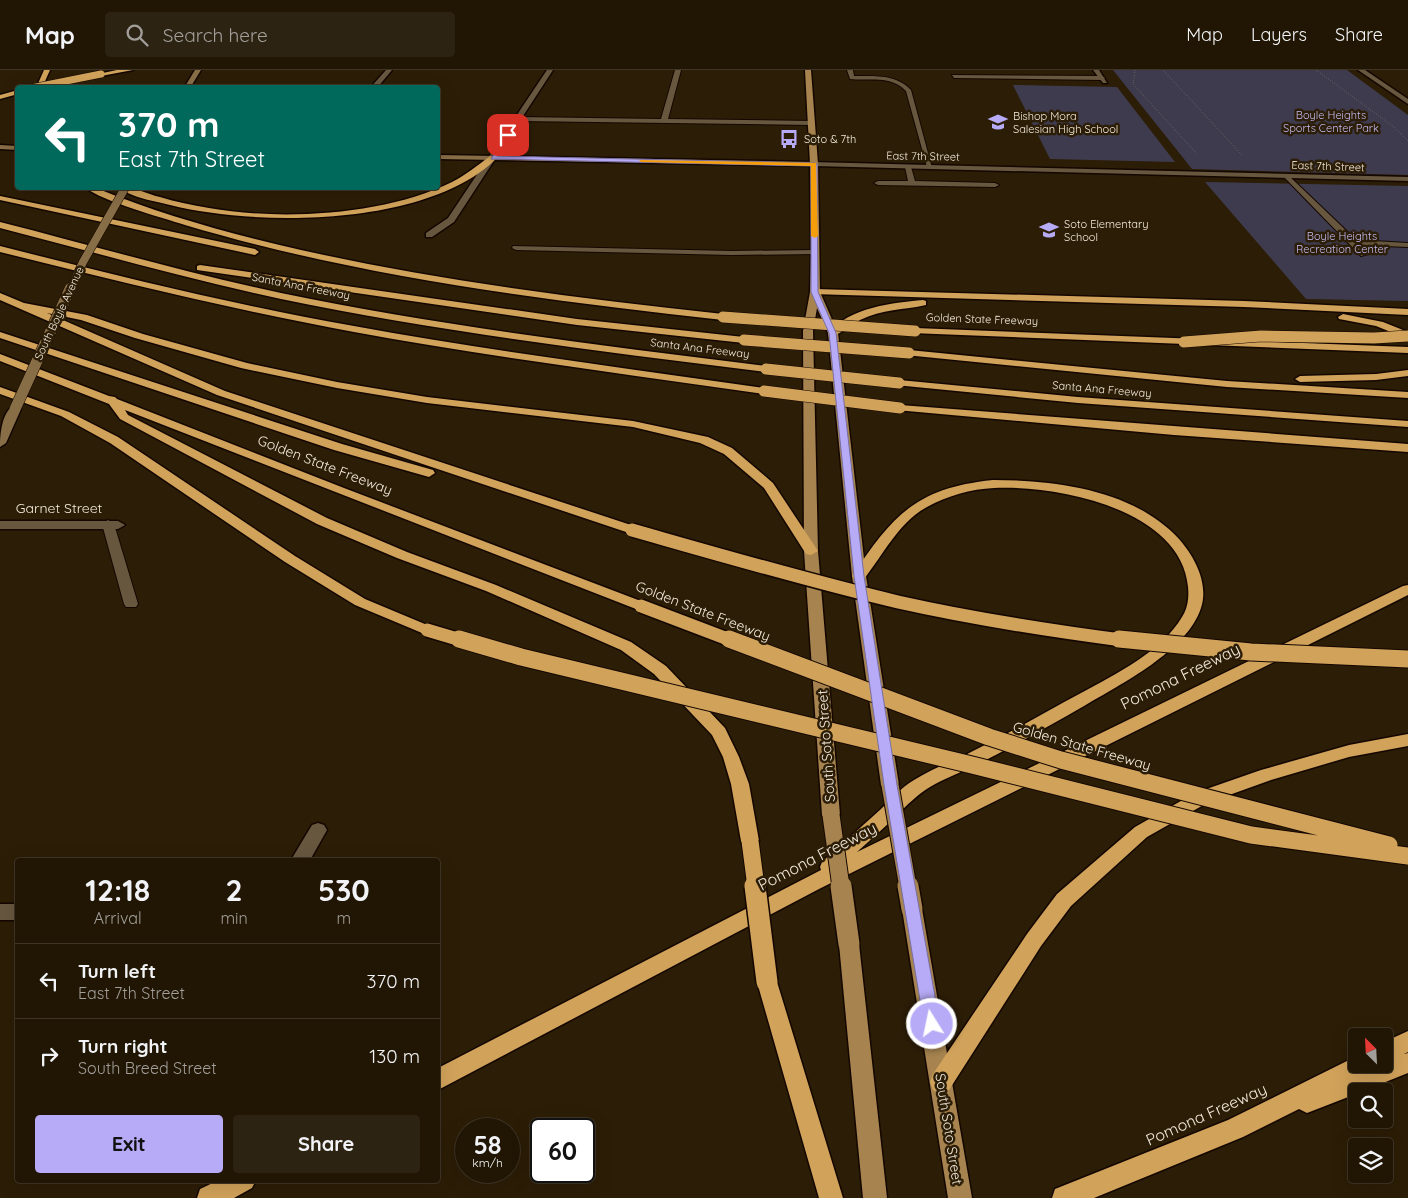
<!DOCTYPE html>
<html lang="en">
<head>
<meta charset="utf-8">
<style>
  :root { --surface:#211604; --page:#2d2313; --text:#f1f3f6; --muted:#a29f9a; --line:#3e3526; --accent:#b7abf7 }
  body { margin:0; font-family:Quicksand,sans-serif; background:var(--page); color:var(--text); height:100vh; display:flex; flex-direction:column; font-size:19px; white-space:nowrap }
  * { box-sizing:border-box; margin:0 }
  p { font-size:16px; color:var(--muted) }
  .icon { flex:none; width:28px; height:28px; fill:none; stroke:currentColor; stroke-width:2; stroke-linecap:round; stroke-linejoin:round }
  .map { position:relative; flex:1; overflow:hidden }
  .panel { position:absolute; left:15px; top:788px; width:425px; height:325px; display:flex; flex-direction:column; background:var(--surface); border-radius:5px; box-shadow:0 5px 20px #0002,0 0 0 1px var(--line) }
  .panel>* { flex:none }
  .hud { position:absolute; left:15px; top:15px; width:425px; height:105px; border-radius:5px; box-shadow:0 5px 20px #0002,0 0 0 1px var(--line); background:#00695c; color:#fff; overflow:hidden }
  .needle { width:32px; rotate:336deg }
  .tools { position:absolute; left:1348px; top:958px; display:grid; gap:10px }
  .tools a { display:grid; place-items:center; width:45px; height:45px; border-radius:5px; background:var(--surface); box-shadow:0 5px 20px #0002,0 0 0 1px var(--line); font-size:25px }
  .speed { position:absolute; left:455px; top:1048px; display:flex; gap:10px; font-size:25px; font-weight:700; text-align:center }
  .speed>* { display:grid; place-content:center; width:65px; height:65px; border-radius:50%; background:var(--surface); box-shadow:0 5px 20px #0002,0 0 0 1px var(--line); line-height:1 }
  .speed small { font-size:12px; font-weight:400 }
  .speed .limit { border:2px solid #111; border-radius:8px; background:#fff; color:#111 }
  .pin { position:absolute; display:grid; place-items:center; width:42px; height:42px; color:#fff; margin:-21px; border-radius:10px; box-shadow:0 2px 8px #0006 }
  .me { position:absolute; width:55px; margin:-28px; rotate:350deg; stroke-linejoin:round; filter:drop-shadow(0 0 4px #0008) }
  .turn { display:flex; align-items:center; gap:18px; height:105px; padding:0 20px; font-size:22px }
  .turn .icon { width:65px; height:65px; stroke-width:2.5 }
  .turn b { display:block; font-size:35px; line-height:42px }
  .eta { display:flex; justify-content:space-evenly; align-items:center; height:85px; text-align:center }
  .eta b { font-size:30px; font-weight:800; line-height:35px }
  .cta { display:flex; gap:10px; margin-top:auto; padding:10px 20px }
  .cta a { flex:1; height:58px; border-radius:5px; background:var(--accent); color:#111; font-size:20px; font-weight:800; line-height:58px; text-align:center }
  .cta a+a { background:var(--page); color:var(--text) }
  ul { padding:0; list-style:none }
  li { display:flex; align-items:center; gap:15px; height:75px; padding:0 20px; border-top:1px solid var(--line) }
  li div { flex:1 }
  li b { display:block; font-size:19px }
  li em { font-style:normal }
  header { display:flex; align-items:center; gap:30px; box-sizing:border-box; height:70px; padding:0 25px; background:var(--surface); border-bottom:1px solid var(--line) }
  header strong { font-size:24px }
  nav { display:flex; gap:28px; margin-inline-start:auto; font-size:18px }
  .search { width:350px; height:45px; background:var(--page); display:flex; align-items:center; gap:12px; box-sizing:border-box; padding:0 18px; border-radius:5px; color:var(--muted); font-size:19px }
  .map>svg:first-child { display:block }
</style>
</head>
<body>
<header>
<strong>Map</strong>
<div class="search"><svg class="icon" aria-label="search" viewBox="0 0 24 24"><circle cx="10" cy="10" r="6"/><path d="M15 15l6 6"/></svg>Search here</div>
<nav><a>Map</a><a>Layers</a><a>Share</a></nav>
</header>
<div class="map">
<svg width="1408" height="1128" viewBox="0 0 1408 1128">
  <rect width="100%" height="100%" fill="#2c1d06"/>
  <path fill="#3e3b4e" d="M1113,0H1347L1408,45V105L1192,99Z
    M1013,15L1117,17L1175,92L1050,89Z
    M1205,112L1408,116V231L1306,229Z"/>
  <g fill="none" stroke-linecap="round" stroke-linejoin="round">
    <g stroke="#140700" stroke-width="2">
      <path id="lane" d="M675,0H681L668,49L811,51L814,53L811,55L518,51L515,49L518,47L661,49Z
        M847,0H853L854,6C875,6 896,4 911,20L932,98L927,97L906,21C891,5 870,11 850,9Z
        M952,5L1102,6L1105,8L1102,10L954,8Z
        M908,95L911,97L915,111L995,113L999,115L995,117L878,115L874,113L878,111H908L905,97Z
        M1284,105H1288L1356,170L1408,173V177L1361,175L1368,184L1361,186L1284,107Z
        M513,176L732,181L815,180L819,182L815,184L732,185L516,180L512,178Z
        M108,450L114,454L138,534L136,537H126L124,534L102,454Z"/>
    </g>
    <g stroke="#140700" stroke-width="3">
      <path id="street" d="M386,0H392L377,18H370Z
        M547,0H553L454,152L432,167H426V163L448,148Z
        M1093,0H1099L1107,13H1103Z
        M1358,0H1365L1408,29V34Z
        M811,92L1408,107V111L814,96L810,94Z
        M0,451H118L125,455L118,459H0Z
        M318,753L324,755L327,760L310,790H291L312,755Z
        M0,834H18V850H0Z"/>
    </g>
    <g stroke="#140700" stroke-width="3">
      <path id="secondary" d="M195,0H201L190,18H184Z
        M0,75L18,76V80L0,79Z
        M438,85L814,92L818,94L814,96L438,89Z
        M15,336L21,339L6,373L0,377C0,365 2,339 15,336Z"/>
    </g>
    <g stroke="#140700" stroke-width="3">
      <path id="primary" d="M805,0H811L818,94L820,222L838,263L866,506L899,715L896,720L890,722L884,720L881,715L852,506L828,263L817,238L813,261L818,481L840,745L837,750L831,752L825,750L822,745L804,481L803,261L810,222L811,182L810,94Z
        M912,831L919,833L922,839L972,1128H948L902,839L905,833Z
        M849,865L856,868L859,874L887,1128H863L839,874L842,868Z"/>
    </g>
    <g stroke="#140700" stroke-width="3">
      <path id="highway" d="M44,0H50L42,18H36Z
        M117,0H133L101,6L98,4Z
        M18,20V24L0,29V25Z
        M490,86L497,88C428,157 258,157 170,135C155,131 132,128 120,118C134,116 147,124 160,127C176,132 192,135 209,138C281,151 386,145 452,112C466,105 478,95 490,86Z
        M86,118H96C162,145 231,164 301,180C440,211 582,229 723,244L728,247L723,250C542,230 360,207 185,155C163,148 102,131 86,118Z
        M0,126L255,179L259,182L255,185L0,130Z
        M0,152C94,176 187,203 281,223C441,256 604,276 766,296L771,299L766,302C604,282 441,262 281,229C187,209 94,182 0,158Z
        M0,176C118,206 235,235 354,256C490,281 627,298 764,318L770,321L764,324C627,304 490,287 354,262C235,240 117,211 0,182Z
        M200,195L577,249L744,267L749,270L744,273L577,255L197,200V196Z
        M815,219L1244,231L1408,239V245L1244,237L812,224V220Z
        M0,223L24,233L87,245L143,264L247,293L337,312L427,327L633,351L708,367L732,378L773,413L818,481L811,485L806,484L764,418L724,384L700,373L633,357L427,333L337,318L241,298L135,268L81,250L47,243L225,321L637,457L639,460L637,463L632,464L217,325L0,230Z
        M923,230L926,231V235C904,240 882,239 860,250C851,254 840,267 829,265L828,263C851,237 891,233 923,230Z
        M1343,244L1383,252L1408,262V269L1376,256L1339,249L1338,247Z
        M915,258L1408,277V283L911,263V259Z
        M0,262L342,374L433,400L435,403L429,407L334,380L0,268Z
        M909,280L1227,311L1408,322V328L1227,317L905,285L904,283L905,281Z
        M0,284L109,326L115,327L117,329L344,418L646,533L648,536L646,539H636L125,340L128,345L327,448L407,482L496,515L631,572L666,596L725,658L739,687L749,714L759,771L756,776L750,778L744,776L741,771L731,714L723,687L712,665L654,604L621,580L486,521L397,488L317,454L120,349L109,334L0,291Z
        M1408,300V306L1376,310L1300,312L1295,309L1300,306L1376,304Z
        M899,310L1078,327L1408,351V357L1078,333L895,315L894,313L895,311Z
        M0,317L69,342L118,367L295,486L365,529L432,557L434,560L432,563H422L355,535L285,492L110,373L61,346L0,324Z
        M900,335L1408,374V382L1174,365L896,340L894,338Z
        M993,410C1056,410 1134,420 1179,469C1195,487 1209,514 1201,538C1187,581 1121,614 1084,636C1049,656 1014,676 978,694C962,702 945,708 930,717C917,725 907,735 896,746C883,759 870,770 857,782L1403,516L1408,515V525L819,819L438,1020V998L821,800L820,797L822,792C842,774 862,756 881,739C892,728 901,718 914,710C933,698 954,691 973,681C1010,663 1045,642 1081,623C1116,604 1161,582 1182,547C1188,538 1189,527 1188,517C1181,439 1057,415 994,418C971,419 947,426 927,437C899,452 883,485 864,509H854L852,506C893,445 916,418 993,410Z
        M1408,664V676L1349,687L1271,710L1207,733L1147,767L1071,836L1041,876L949,1020L941,1023L933,1020L930,1012L933,1004L1027,864L1057,824L1135,757L1195,723L1261,700L1349,675Z
        M767,903L774,905L777,912L843,1128H819L757,912L760,905Z
        M1408,961V982L1404,984L1408,983V1003L1363,1021H1356V1024L1307,1043L1299,1039L1243,1067L1094,1128H1052L1055,1119L1228,1050L1355,987L1356,994H1374L1373,996L1384,994V972Z
        M219,1110H256L252,1118L234,1128H197L200,1119Z"/>
    </g>
    <path stroke="#918572" stroke-width="1" stroke-dasharray="0.5 2" stroke-linecap="butt" d="M1135,0L1133,14L1197,84
      M1163,0L1242,85
      M1316,0L1394,57L1408,71"/>
    <use href="#lane" fill="#68573f" fill-rule="evenodd"/>
    <use href="#street" fill="#68573f" fill-rule="evenodd"/>
    <use href="#secondary" fill="#886e47" fill-rule="evenodd"/>
    <use href="#primary" fill="#a7844f" fill-rule="evenodd"/>
    <use href="#highway" fill="#d1a25a" fill-rule="evenodd"/>
    <g stroke="#140700" stroke-width="9" stroke-linecap="butt">
      <path id="secondary-bridge-far1" d="M70,220L83,192L125,118"/>
    </g>
    <g stroke="#140700" stroke-width="12" stroke-linecap="butt">
      <path id="secondary-bridge" d="M15,339L70,219"/>
    </g>
    <g stroke="#140700" stroke-width="19" stroke-linecap="butt">
      <path id="primary-bridge-far1" d="M890,715L908,817
        M831,745L841,817"/>
    </g>
    <g stroke="#140700" stroke-width="24" stroke-linecap="butt">
      <path id="primary-bridge" d="M841,816L849,874
        M908,816L912,839"/>
    </g>
    <g stroke="#140700" stroke-width="8" stroke-linecap="butt">
      <path id="highway-bridge-far4" d="M31,18L101,4"/>
    </g>
    <g stroke="#140700" stroke-width="12" stroke-linecap="butt">
      <path id="highway-bridge-far3" d="M723,247L915,261
        M744,270L909,283
        M1184,272L1261,266L1374,268L1408,266
        M766,299L899,313
        M764,321L900,338"/>
    </g>
    <g stroke="#140700" stroke-width="16" stroke-linecap="butt">
      <path id="highway-bridge-far2" d="M632,460C720,485 809,511 898,532C974,549 1052,561 1129,571
        M641,536L733,571
        M427,560L464,571"/>
    </g>
    <g stroke="#140700" stroke-width="19" stroke-linecap="butt">
      <path id="highway-bridge-far1" d="M459,569L521,587L972,695L1251,765L1408,786
        M729,569L989,667L1061,690L1389,775
        M1119,569L1251,582L1408,589
        M750,771L756,817"/>
    </g>
    <g stroke="#140700" stroke-width="24" stroke-linecap="butt">
      <path id="highway-bridge" d="M755,816L767,912"/>
    </g>
    <use href="#secondary-bridge-far1" stroke="#886e47" stroke-width="8"/>
    <use href="#secondary-bridge" stroke="#886e47" stroke-width="11"/>
    <use href="#primary-bridge-far1" stroke="#a7844f" stroke-width="17"/>
    <use href="#primary-bridge" stroke="#a7844f" stroke-width="21"/>
    <use href="#highway-bridge-far4" stroke="#d1a25a" stroke-width="7"/>
    <use href="#highway-bridge-far3" stroke="#d1a25a" stroke-width="11"/>
    <use href="#highway-bridge-far2" stroke="#d1a25a" stroke-width="13"/>
    <use href="#highway-bridge-far1" stroke="#d1a25a" stroke-width="17"/>
    <use href="#highway-bridge" stroke="#d1a25a" stroke-width="21"/>
  </g>
  <path fill="#b7abf7" stroke="#776fa1" d="M508,63L511,65L497,86L814,93L817,94L818,222L836,263L864,506L897,715L940,954L937,960L932,962L926,960L924,954L884,715L854,506L829,263L811,222V96L491,89Z"/>
  <path fill="#f59e0b" d="M639,90L816,93L818,166L815,168L811,166V96L641,92Z"/>
  <defs>
    <g id="school-bare" transform="scale(1.5)"><path d="M0-5L7-2L0 1L-7-2ZM-4 1L0 2.5L4 1V4Q0 6-4 4Z" fill="#b7abf7" stroke="#2c1d06" stroke-width="2.5" paint-order="stroke"/></g>
    <g id="bus-bare" transform="scale(1.5)"><path d="M-5-6H5V4H4V6H2V4H-2V6H-4V4H-5ZM-3.5-4V0h7V-4ZM-3.5 1.2v1.5H-2V1.2ZM2 1.2v1.5H3.5V1.2Z" fill="#b7abf7" stroke="#2c1d06" stroke-width="2.5" paint-order="stroke"/></g>
  </defs>
  <g fill-rule="evenodd">
    <use href="#school-bare" x="998" y="52"/>
    <use href="#bus-bare" x="789" y="69"/>
    <use href="#school-bare" x="1049" y="160"/>
  </g>
  <g text-anchor="middle" dominant-baseline="central" stroke-width="5" stroke-linejoin="round" paint-order="stroke">
    <g font-size="11" fill="#c3bbf4" stroke="#2c1d06">
      <text x="1331" y="45">Boyle Heights<tspan x="1331" dy="13">Sports Center Park</tspan></text>
      <text x="1342" y="166">Boyle Heights<tspan x="1342" dy="13">Recreation Center</tspan></text>
    </g>
    <g font-size="11" fill="#f4eadc" stroke="#2c1d06" text-anchor="start">
      <text x="1013" y="46">Bishop Mora<tspan x="1013" dy="13">Salesian High School</tspan></text>
      <text x="804" y="69">Soto &amp; 7th</text>
      <text x="1064" y="154">Soto Elementary<tspan x="1064" dy="13">School</tspan></text>
    </g>
    <g font-size="11" fill="#f4eadc" stroke="#2c1d06">
      <text transform="translate(923 86) rotate(1)">East 7th Street</text>
      <text transform="translate(1328 96) rotate(2)">East 7th Street</text>
      <text transform="translate(301 216) rotate(11)">Santa Ana Freeway</text>
      <text transform="translate(59 243) rotate(-65)">South Boyle Avenue</text>
      <text transform="translate(982 249) rotate(2)">Golden State Freeway</text>
      <text transform="translate(700 278) rotate(7)">Santa Ana Freeway</text>
      <text transform="translate(1102 319) rotate(5)">Santa Ana Freeway</text>
    </g>
    <g font-size="14" fill="#f4eadc" stroke="#2c1d06">
      <text transform="translate(325 395) rotate(21)">Golden State Freeway</text>
      <text x="59" y="438">Garnet Street</text>
      <text transform="translate(703 541) rotate(21)">Golden State Freeway</text>
      <text transform="translate(826 676) rotate(-94)">South Soto Street</text>
      <text transform="translate(1082 676) rotate(16)">Golden State Freeway</text>
      <text transform="translate(949 1059) rotate(81)">South Soto Street</text>
    </g>
    <g font-size="16" fill="#f4eadc" stroke="#2c1d06">
      <text transform="translate(1180 606) rotate(-26)">Pomona Freeway</text>
      <text transform="translate(817 786) rotate(-27)">Pomona Freeway</text>
      <text transform="translate(1206 1044) rotate(-24)">Pomona Freeway</text>
    </g>
  </g>
</svg>
<div class="tools">
<a><svg class="needle" viewBox="-14 -14 28 28"><path d="M0-13l5 13h-10z" fill="#e53935"/><path d="M0 13l5-13h-10z" fill="#a29f9a"/></svg></a>
<a><svg class="icon" aria-label="search" viewBox="0 0 24 24"><circle cx="10" cy="10" r="6"/><path d="M15 15l6 6"/></svg></a>
<a><svg class="icon" aria-label="layers" viewBox="0 0 24 24"><path d="M12 4l9 5-9 5-9-5zM3 14l9 5 9-5"/></svg></a>
</div>
<div class="speed"><div>58<small>km/h</small></div><div class="limit">60</div></div>
<div class="pin" style="left:508px;top:65px;background:#d93025"><svg class="icon" aria-label="arrive" viewBox="0 0 24 24"><path d="M6 21V4h12l-3 4 3 4H6"/></svg></div>
<svg class="me" style="left:932px;top:954px" viewBox="-20 -20 40 40"><circle r="17" fill="#b7abf7" stroke="#fff" stroke-width="3"/><path d="M0-11L8 9 0 5-8 9z" fill="#fff"/></svg>
<div class="hud">
<div class="turn"><svg class="icon" aria-label="left" viewBox="0 0 24 24"><path d="M17 20v-9H6M10 6l-5 5 5 5"/></svg><div><b>370 m</b>East 7th Street</div></div>
</div>
<section class="panel">
<div class="eta">
<div><b>12:18</b><p>Arrival</p></div>
<div><b>2</b><p>min</p></div>
<div><b>530</b><p>m</p></div>
</div>
<ul>
<li><svg class="icon" aria-label="left" viewBox="0 0 24 24"><path d="M17 20v-9H6M10 6l-5 5 5 5"/></svg><div><b>Turn left</b><p>East 7th Street</p></div><em>370 m</em></li>
<li><svg class="icon" aria-label="right" viewBox="0 0 24 24"><path d="M7 20v-9h11M14 6l5 5-5 5"/></svg><div><b>Turn right</b><p>South Breed Street</p></div><em>130 m</em></li>
</ul>
<div class="cta"><a>Exit</a><a>Share</a></div>
</section>
</div>
</body>
</html>
